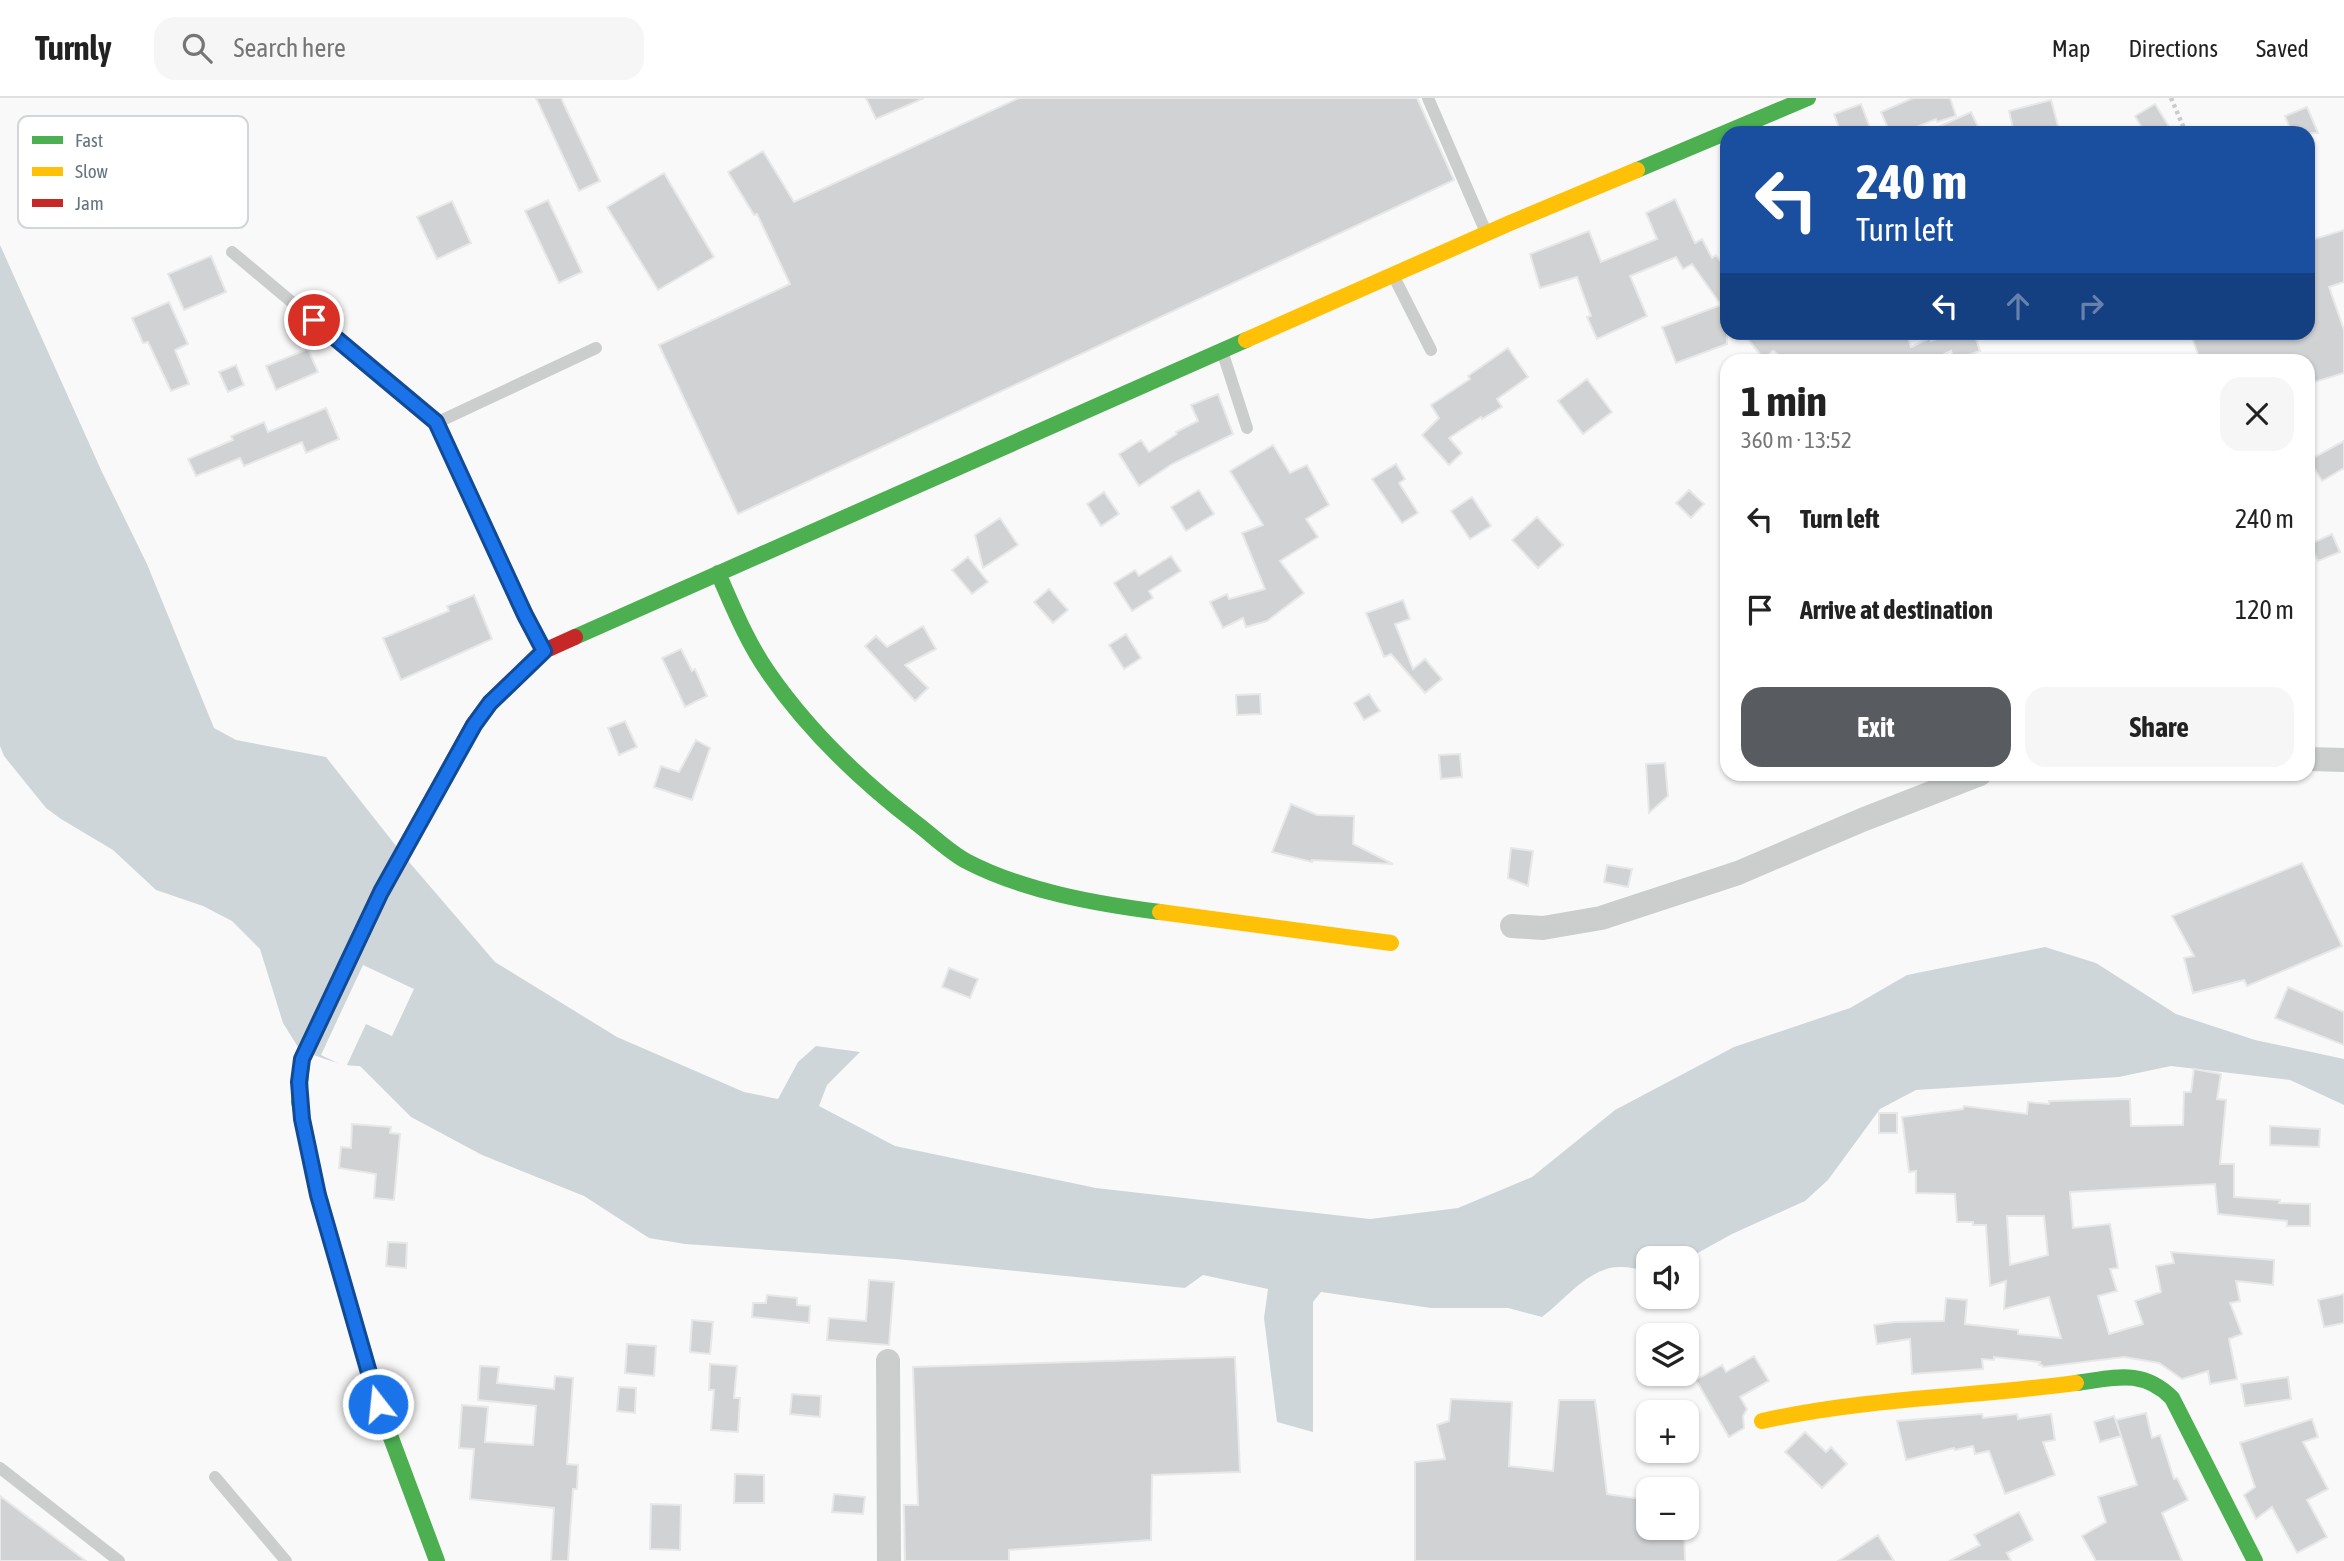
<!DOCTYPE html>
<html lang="en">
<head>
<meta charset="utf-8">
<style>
  :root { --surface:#fff; --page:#f6f6f6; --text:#222; --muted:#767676; --line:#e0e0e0; --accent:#585c60 }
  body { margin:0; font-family:"Asap Condensed",sans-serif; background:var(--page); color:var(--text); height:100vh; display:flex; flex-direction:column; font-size:26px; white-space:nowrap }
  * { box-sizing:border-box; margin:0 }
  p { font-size:23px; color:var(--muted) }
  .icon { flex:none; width:38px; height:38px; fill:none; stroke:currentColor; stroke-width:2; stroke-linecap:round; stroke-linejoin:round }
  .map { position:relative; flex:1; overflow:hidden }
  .sheet { position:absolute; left:1720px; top:256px; width:595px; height:427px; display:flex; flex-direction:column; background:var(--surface); border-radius:21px; box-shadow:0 2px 5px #0004 }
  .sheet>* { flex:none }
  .banner { position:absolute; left:1720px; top:28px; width:595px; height:214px; border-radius:21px; box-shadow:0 2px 5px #0004; background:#1a4fa0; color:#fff; overflow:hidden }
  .tools { position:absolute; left:1636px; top:1148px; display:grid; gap:14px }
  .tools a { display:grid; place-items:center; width:63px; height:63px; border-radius:14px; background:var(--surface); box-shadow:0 2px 5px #0004; font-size:35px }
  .pin { position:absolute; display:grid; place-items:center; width:60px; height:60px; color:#fff; margin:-30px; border:4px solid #fff; border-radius:50%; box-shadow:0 2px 7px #0007 }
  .me { position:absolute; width:77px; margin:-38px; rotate:344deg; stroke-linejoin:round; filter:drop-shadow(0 0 5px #0008) }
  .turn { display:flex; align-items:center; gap:24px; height:147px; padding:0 21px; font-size:32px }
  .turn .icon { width:91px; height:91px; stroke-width:2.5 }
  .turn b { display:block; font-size:49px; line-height:60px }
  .lanes { display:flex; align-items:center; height:66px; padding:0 21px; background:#0003; justify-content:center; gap:35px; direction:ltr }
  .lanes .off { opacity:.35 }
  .round { display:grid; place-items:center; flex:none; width:74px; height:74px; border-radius:21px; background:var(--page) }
  .headline { display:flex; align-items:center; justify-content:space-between; height:119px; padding:0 21px }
  h1 { font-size:42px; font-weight:700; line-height:52px }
  .primary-button { display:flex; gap:14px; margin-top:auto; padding:14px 21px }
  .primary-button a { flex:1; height:80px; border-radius:21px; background:var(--accent); color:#fff; font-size:28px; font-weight:700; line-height:80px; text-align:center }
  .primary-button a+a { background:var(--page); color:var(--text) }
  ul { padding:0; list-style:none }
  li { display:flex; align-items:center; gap:21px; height:91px; padding:0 21px }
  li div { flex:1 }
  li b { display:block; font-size:26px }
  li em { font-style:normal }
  header { display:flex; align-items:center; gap:42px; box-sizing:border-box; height:98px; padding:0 35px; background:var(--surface); border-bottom:2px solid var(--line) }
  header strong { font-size:33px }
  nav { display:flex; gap:38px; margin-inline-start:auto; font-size:24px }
  .search { width:490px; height:63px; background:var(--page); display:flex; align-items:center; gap:18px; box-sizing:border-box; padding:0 24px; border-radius:21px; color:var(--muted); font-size:26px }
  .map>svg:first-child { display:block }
</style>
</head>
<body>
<header>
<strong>Turnly</strong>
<div class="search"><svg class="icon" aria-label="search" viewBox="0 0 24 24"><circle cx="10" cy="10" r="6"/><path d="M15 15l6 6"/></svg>Search here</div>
<nav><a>Map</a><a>Directions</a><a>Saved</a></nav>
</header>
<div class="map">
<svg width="2344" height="1463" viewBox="0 0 2344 1463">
  <rect width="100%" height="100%" fill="#f9f9f9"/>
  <path fill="#cfd6da" d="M0,147L102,374L147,466L214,630L236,642L326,659L404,758L495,864L617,939L744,994L778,1001L798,964L816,948L860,954L827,987L819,1008L895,1048L1096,1090L1370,1121L1458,1110L1532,1079L1615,1012L1734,949L1850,910L1907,877L2045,849L2096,865L2176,916L2255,942L2344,961V1007L2290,982L2171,968L2119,979L1916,992L1880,1011L1828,1082L1805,1103L1732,1136L1694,1157L1684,1160H1648V1171L1645,1172C1637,1171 1629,1169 1622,1169C1591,1167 1565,1202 1542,1219L1508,1210H1431L1321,1194L1313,1204V1334L1277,1324L1264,1220L1268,1191L1203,1177L1185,1190L896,1161L685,1146L649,1140L584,1098L482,1057L411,1019L360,968C339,969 323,958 301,954L283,925L260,851L232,823L203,808L156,792L113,752L61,721L46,710L4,658L0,648Z"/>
  <path fill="#f9f9f9" d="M363,867L414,891L392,938L366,926L346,969L321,957Z"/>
  <path fill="#d0d2d3" stroke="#e8e8e8" stroke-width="2" fill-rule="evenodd" d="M536,0H561L600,83L579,93Z
    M866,0H924L876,21Z
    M1019,0H1417L1454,82L738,416L659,247L790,186L757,116L754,117L728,74L763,53L794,104Z
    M1913,0H1950L1956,18L1937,24L1936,21L1902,35H1890L1881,14Z
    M2051,2L2060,35H2014L2009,13Z
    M1861,6L1870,30L1856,35H1841L1834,16Z
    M2155,6L2173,35H2145L2135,18Z
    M2307,9L2318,35H2292L2285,18Z
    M1971,14L1981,35H1925Z
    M664,75L714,159L658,192L607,109Z
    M1675,101L1695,145L1702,141L1712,160L1716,157L1727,173V246L1676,265L1662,229L1721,207L1692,166L1683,171L1676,159L1630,178L1647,218L1597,241L1587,219L1591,218L1577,179L1540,190L1530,156L1589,133L1601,164L1657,141L1646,115Z
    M548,102L582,174L559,185L525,113Z
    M452,103L471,145L437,161L417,119Z
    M2344,132V184L2329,189L2344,232V275L2308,286V262H2200L2190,234H2308V143Z
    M211,158L226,194L184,212L168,176Z
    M169,204L188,246L175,252L189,286L171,293L148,244L143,245L132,220Z
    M1742,234H1906L1911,249L1930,240L1931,243L1945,238L1944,234H1985L1986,237L1976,241L1980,253L1954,262L1951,253L1932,262H1786L1773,253L1764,261Z
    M1508,250L1528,279L1497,301L1502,309L1482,321L1481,319L1449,340L1462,355L1449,367L1422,337L1439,320L1431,307L1470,281L1468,278Z
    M308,251L318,274L276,292L266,268Z
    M236,267L244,287L228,294L219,274Z
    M1587,281L1612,314L1583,336L1558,303Z
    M1218,296L1233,336L1172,366L1139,388L1119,356L1141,342L1149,354L1177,336L1176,334L1198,323L1191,307Z
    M326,310L339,341L306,355L302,344L244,368L240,360L196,378L188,361L233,342L231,338L264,324L268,334Z
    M2344,343V370L2322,383L2309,362Z
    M1273,347L1290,375L1307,367L1329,407L1306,421L1318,439L1280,463L1304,495L1267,523L1246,529L1243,520L1223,530L1210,504L1227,496L1229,501L1265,491L1242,435L1263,427L1230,373Z
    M1396,366L1405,381L1399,385L1418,415L1402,425L1372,381Z
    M1199,392L1214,416L1186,433L1171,409Z
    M1689,392L1704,406L1691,420L1676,405Z
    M1104,394L1119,416L1101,428L1087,406Z
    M1472,399L1491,428L1470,441L1451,413Z
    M1537,419L1563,447L1538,470L1512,442Z
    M1000,420L1018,447L983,470L975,437Z
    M2332,436L2340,454L2318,463L2310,446Z
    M1171,458L1181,473L1149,493L1153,500L1132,513L1114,485L1135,472L1139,478Z
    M968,459L988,484L972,496L952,472Z
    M1049,491L1068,512L1053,525L1034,504Z
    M474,497L492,541L401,582L383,540L449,513L447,508Z
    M1403,502L1410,521L1395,526L1413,571L1425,561L1442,581L1425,595L1391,556L1384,559L1366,515Z
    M923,528L936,551L905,567L928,590L915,603L865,548L876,538L887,549Z
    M1126,536L1141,560L1124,571L1109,547Z
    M681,551L692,573L695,571L707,598L685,609L662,560Z
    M1260,596L1261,616L1237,617L1236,597Z
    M1369,596L1380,613L1364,622L1354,605Z
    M625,623L637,649L619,657L608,630Z
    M696,642L710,650L692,702L654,689L661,668L679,674Z
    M1460,656L1462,679L1441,681L1439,657Z
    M1665,665L1668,698L1649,715L1646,666Z
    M1291,706L1317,717L1354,718L1353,746L1393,766L1312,762V764L1272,754Z
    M1511,750L1533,753L1528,788L1508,780Z
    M2302,765L2342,848L2247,888L2244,882L2193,895L2184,860L2194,858L2172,818Z
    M1607,767L1632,771L1628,789L1604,784Z
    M949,870L978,881L970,900L942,889Z
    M2288,889L2344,914V947L2275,920Z
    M2194,971L2221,976L2217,1001L2226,1002L2220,1066H2234V1099L2280,1102L2279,1105L2310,1106V1128H2287V1123L2218,1116L2215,1086L2070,1094L2073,1130L2110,1126L2118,1170L2110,1171L2117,1193L2098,1198L2109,1236L2143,1226L2135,1203L2161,1194L2156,1168L2174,1165L2171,1154L2274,1162L2273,1187L2236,1183L2240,1203L2230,1205L2242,1236L2229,1241L2237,1281L2210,1286L2208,1273L2182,1281L2159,1265L2124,1259L2043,1269L2042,1267H2039L2040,1264L1994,1259V1262L1982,1261L1983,1271L1912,1276L1910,1241L1877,1246L1874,1227L1895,1224L1944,1223L1946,1200L1967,1202L1965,1226L2018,1232V1236L2061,1240L2049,1199L2004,1211L2006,1183L1990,1188L1986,1127H1973V1124H1957L1955,1096L1916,1095V1073L1909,1074L1902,1019L1963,1011L1964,1008L2027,1016L2028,1004L2049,1006V1003L2130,1001L2131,1028L2183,1027L2184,994H2191ZM2007,1118H2044L2048,1157L2010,1167Z
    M1879,1015H1897V1035H1879Z
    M352,1026L391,1029L390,1035L400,1036L394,1102L374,1100L376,1076L339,1070L341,1049L351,1050Z
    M2270,1028L2320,1031L2319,1049L2270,1047Z
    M388,1144L407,1145L406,1170L386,1168Z
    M869,1182L894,1184L889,1247L827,1242L829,1220L866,1223Z
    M2344,1196V1225L2324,1229L2318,1202Z
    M767,1197L797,1200V1207L810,1208L809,1225L752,1219L753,1205H766Z
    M692,1222L713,1224L710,1256L690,1254Z
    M627,1246L656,1248L654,1278L625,1275Z
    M1754,1258L1769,1283L1740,1299L1747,1311L1743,1318L1744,1330L1729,1339L1696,1282L1722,1267L1726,1274Z
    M1235,1259L1240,1374L1152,1377L1151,1442L1009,1452V1463H905L904,1407H918L913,1269Z
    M710,1266L737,1268L734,1300H740L738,1334L711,1332L714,1292H709Z
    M480,1268L499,1269L497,1285L554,1291L555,1278L573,1280L567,1366L578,1367L577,1391H573L568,1463H551L554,1410L470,1401L474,1351L459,1350L462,1307L488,1309L485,1344L533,1347L536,1308L478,1302Z
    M2288,1279L2291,1301L2245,1308L2241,1286Z
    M619,1289L636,1290L635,1315L617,1313Z
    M792,1296L821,1298L820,1319L790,1316Z
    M1451,1301L1512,1304L1509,1368L1553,1373L1559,1302H1595L1607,1396L1648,1402V1430H1684L1685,1463H1415V1364L1445,1361L1437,1327L1449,1323Z
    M2146,1315L2152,1340L2160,1337L2174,1381L2177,1380L2188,1402L2162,1415L2182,1463H2096L2082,1438L2106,1424L2098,1399L2137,1387L2116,1322Z
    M1982,1316L1983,1320L2017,1316L2018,1321L2051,1316L2055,1342L2043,1344L2055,1377L2005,1396L1989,1353L1975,1356L1973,1348L1955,1352L1954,1350L1906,1362L1897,1323Z
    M2114,1318L2121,1338L2100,1344L2094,1324Z
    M2312,1321L2318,1339L2303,1344L2328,1391L2307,1402L2327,1439L2297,1455L2272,1409L2256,1421L2244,1397L2255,1389L2240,1345Z
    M1805,1334L1826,1354L1831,1349L1847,1366L1822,1390L1785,1354Z
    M735,1376L764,1377V1405H734Z
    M834,1396L865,1399L863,1416L832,1414Z
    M0,1398L86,1463H0Z
    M651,1406L681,1407L680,1452L650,1451Z
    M2019,1414L2033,1442L2007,1455L2011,1463H1949L1980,1447L1974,1437Z
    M1878,1437L1894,1463H1838Z"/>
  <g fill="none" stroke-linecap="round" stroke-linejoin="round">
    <path stroke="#cacbcc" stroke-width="4.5" stroke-dasharray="3.5 3.5" stroke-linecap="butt" d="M2171,0L2186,35"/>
    <path stroke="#cccece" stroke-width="12" d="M1428,0L1485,132
      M232,154L436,325
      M1393,177L1431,252
      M1223,256L1247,330
      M543,551L525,517L436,325L596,250
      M0,1370L119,1463
      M215,1379L286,1463"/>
    <path stroke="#cccece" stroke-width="24" d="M2308,661L2344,662
      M1512,828L1543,830L1601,820L1738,775L1862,722L1980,676
      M888,1263L889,1463"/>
    <path stroke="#4caf50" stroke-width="16" d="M1637,72L1808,0
      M718,475C733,509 747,544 768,574C808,632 860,682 916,725C932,737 948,753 966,763C1023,793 1097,806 1160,814
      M575,539L1246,242
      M353,853L302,961L299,1004L318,1097L378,1305L437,1463
      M2076,1285C2114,1280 2142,1270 2172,1300L2255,1463"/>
    <path stroke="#ffc107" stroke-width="16" d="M1246,242L1510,125L1637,72
      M1160,814L1391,845
      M1762,1323C1865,1300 1971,1299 2076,1285"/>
    <path stroke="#c62828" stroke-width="16" d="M353,853L381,794L473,627L490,605L544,553L575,539"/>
  </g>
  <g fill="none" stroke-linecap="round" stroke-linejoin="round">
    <g stroke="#114b97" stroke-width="18">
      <path id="route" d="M314,222L436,324L525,517L544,553L490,605L474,627L381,794L302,961L299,984L302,1021L318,1097L378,1306"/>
    </g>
    <use href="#route" stroke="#1a73e8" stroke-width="12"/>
  </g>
  <rect x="18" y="18" width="230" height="112" rx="10" fill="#fff" stroke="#d1d6da" stroke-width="2"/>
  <rect x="32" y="38" width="31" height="8" fill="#4caf50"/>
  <rect x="32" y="69" width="31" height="9" fill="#ffc107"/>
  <rect x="32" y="101" width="31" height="8" fill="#c62828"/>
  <g font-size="19" fill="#667582">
    <text x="75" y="49">Fast</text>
    <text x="75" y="80">Slow</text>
    <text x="75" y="112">Jam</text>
  </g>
</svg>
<div class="tools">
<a><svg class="icon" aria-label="sound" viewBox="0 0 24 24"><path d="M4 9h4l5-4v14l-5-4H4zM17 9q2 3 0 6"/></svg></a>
<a><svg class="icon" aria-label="layers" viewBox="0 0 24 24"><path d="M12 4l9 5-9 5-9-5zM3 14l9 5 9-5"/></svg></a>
<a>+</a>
<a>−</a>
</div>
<div class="pin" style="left:314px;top:222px;background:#d93025"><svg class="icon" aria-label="arrive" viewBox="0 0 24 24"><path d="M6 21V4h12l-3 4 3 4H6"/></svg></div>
<svg class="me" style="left:378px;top:1306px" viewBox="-20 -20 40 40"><circle r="17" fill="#1a73e8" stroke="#fff" stroke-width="3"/><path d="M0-11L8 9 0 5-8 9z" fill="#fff"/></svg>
<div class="banner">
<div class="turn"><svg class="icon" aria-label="left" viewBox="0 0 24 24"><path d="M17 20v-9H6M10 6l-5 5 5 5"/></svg><div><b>240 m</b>Turn left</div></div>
<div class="lanes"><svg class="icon" aria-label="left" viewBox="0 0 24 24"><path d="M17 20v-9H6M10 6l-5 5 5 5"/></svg><svg class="icon off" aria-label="ahead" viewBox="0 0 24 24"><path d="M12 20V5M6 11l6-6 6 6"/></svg><svg class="icon off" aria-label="right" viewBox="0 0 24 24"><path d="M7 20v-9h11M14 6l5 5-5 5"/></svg></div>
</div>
<section class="sheet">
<div class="headline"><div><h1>1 min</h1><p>360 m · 13:52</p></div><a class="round"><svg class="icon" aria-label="close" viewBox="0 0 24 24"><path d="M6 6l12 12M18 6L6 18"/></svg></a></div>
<ul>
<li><svg class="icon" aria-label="left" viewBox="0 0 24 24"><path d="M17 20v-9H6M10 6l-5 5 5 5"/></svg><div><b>Turn left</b></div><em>240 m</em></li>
<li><svg class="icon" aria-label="arrive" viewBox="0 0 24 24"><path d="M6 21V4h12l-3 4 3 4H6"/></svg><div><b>Arrive at destination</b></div><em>120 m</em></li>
</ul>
<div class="primary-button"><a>Exit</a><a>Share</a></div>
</section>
</div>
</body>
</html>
